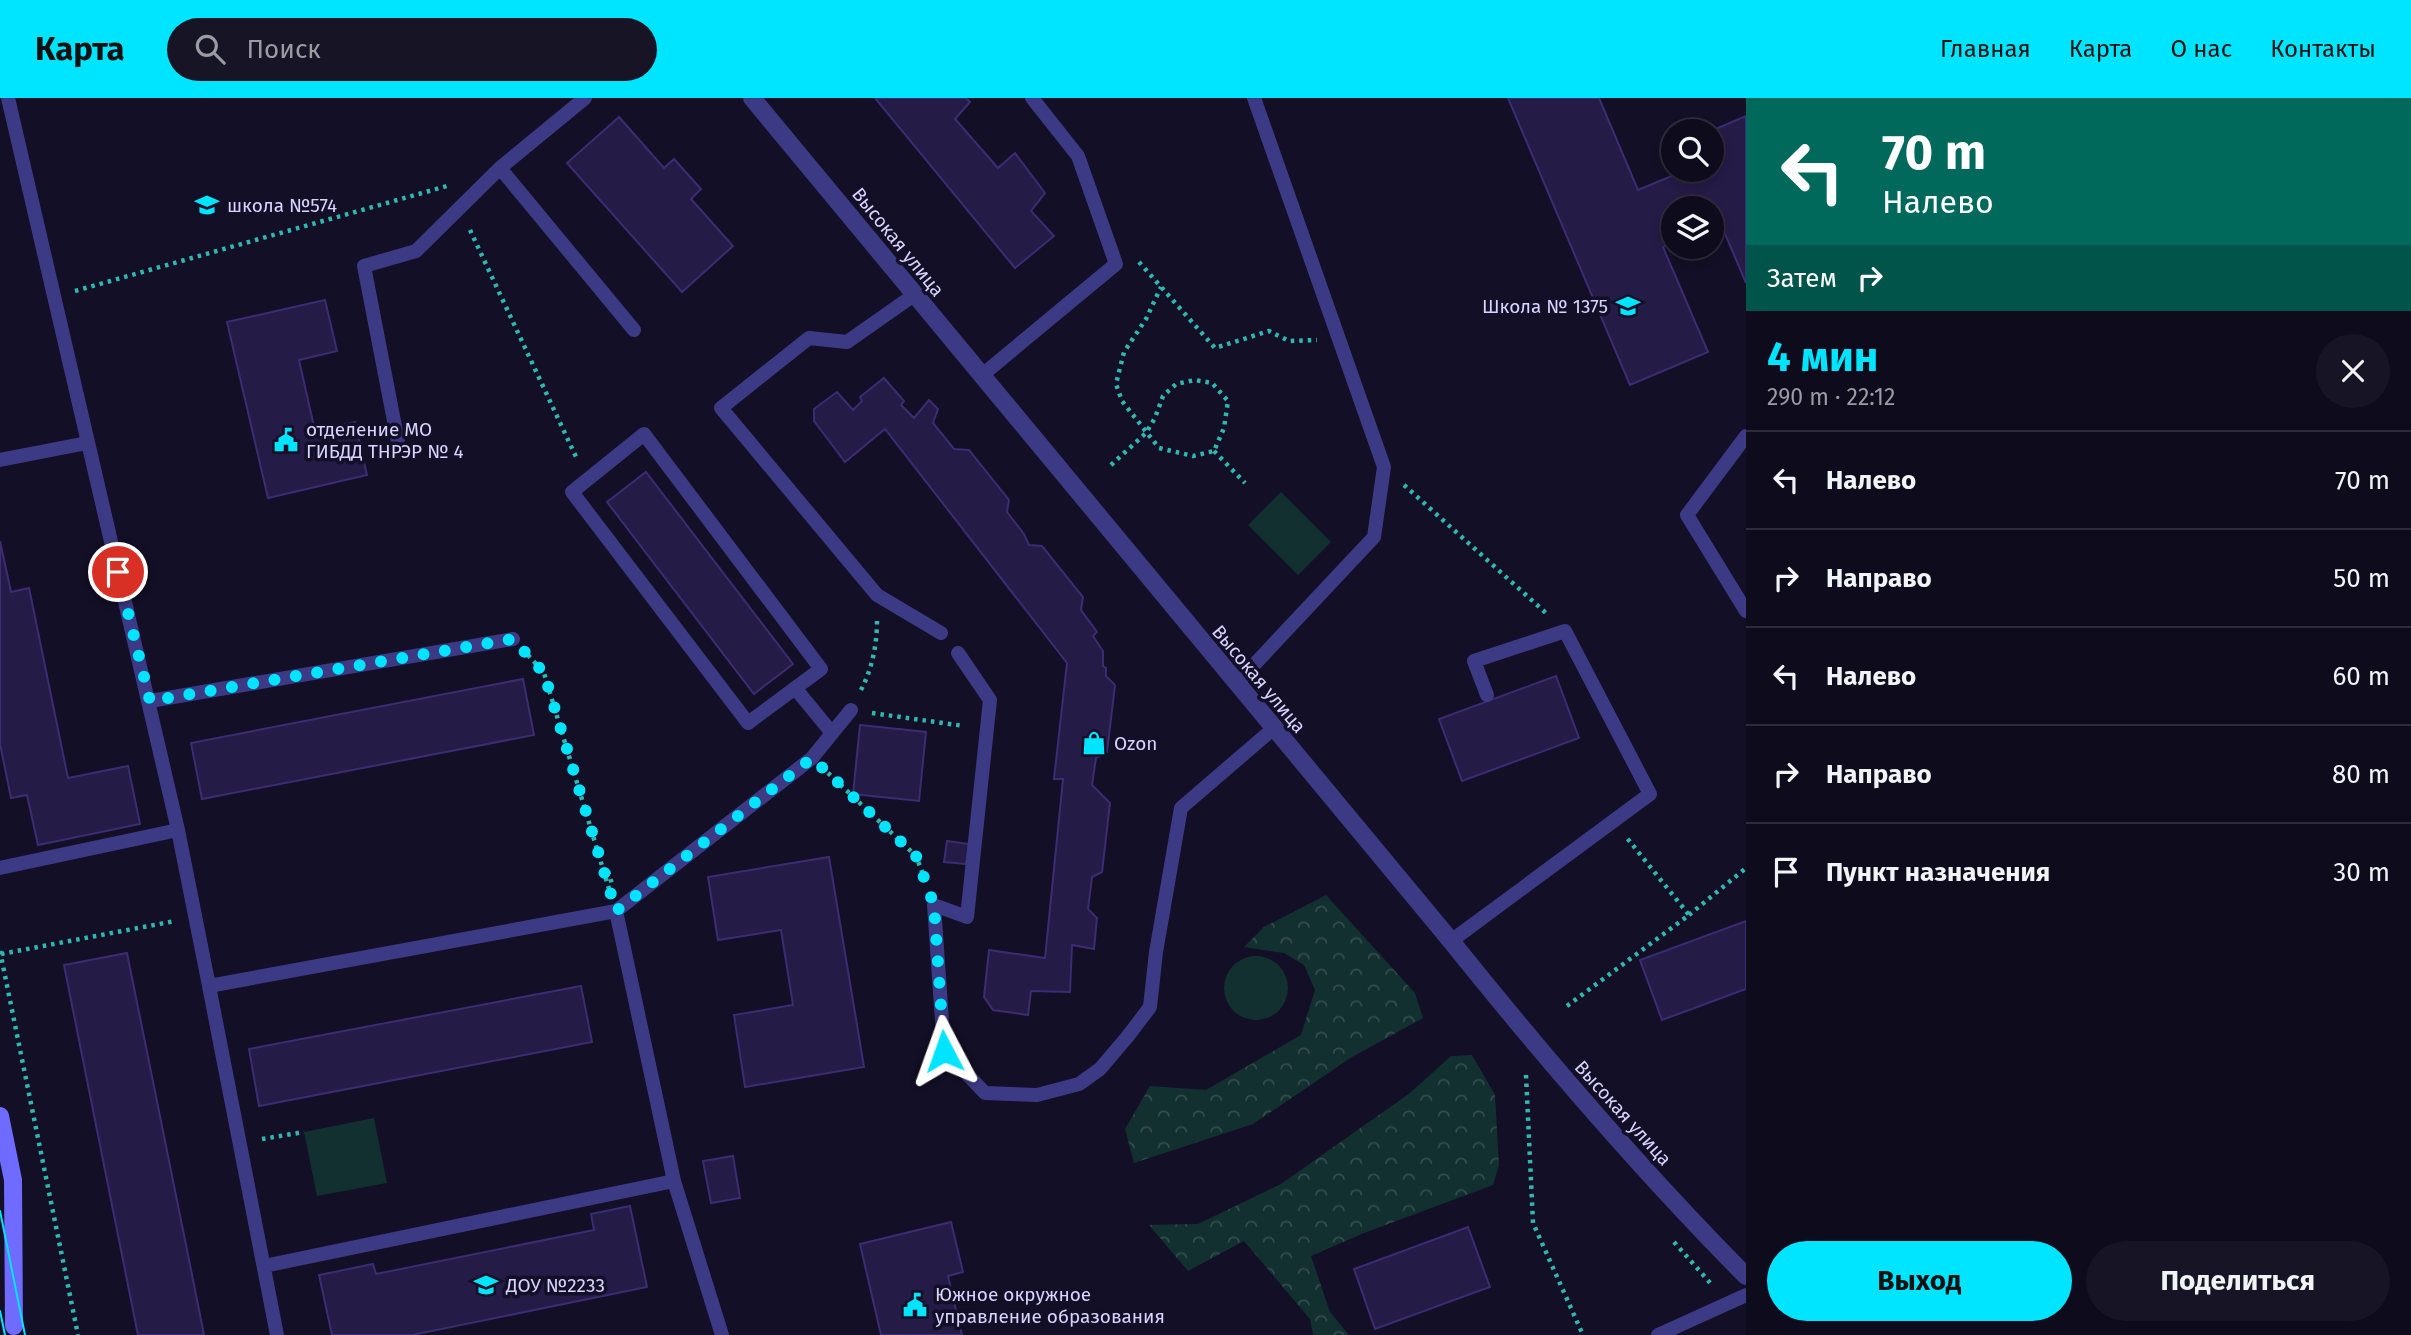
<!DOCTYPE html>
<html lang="ru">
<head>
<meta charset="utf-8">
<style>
  :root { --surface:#0e0b1c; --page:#171425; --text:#f1f3f6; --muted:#9b9ba3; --line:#2e2b3b; --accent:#00e5ff }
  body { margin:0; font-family:"Fira Sans",sans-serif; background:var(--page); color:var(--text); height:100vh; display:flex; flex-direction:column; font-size:26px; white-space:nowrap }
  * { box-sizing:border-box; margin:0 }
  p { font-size:23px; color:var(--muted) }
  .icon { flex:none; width:38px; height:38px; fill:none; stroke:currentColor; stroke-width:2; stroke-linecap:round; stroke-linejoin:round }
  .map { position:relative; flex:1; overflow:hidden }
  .drawer { display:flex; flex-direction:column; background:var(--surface); width:665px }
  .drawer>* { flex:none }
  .top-card { background:#00695c; color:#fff; overflow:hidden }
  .buttons { position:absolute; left:1661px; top:21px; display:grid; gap:14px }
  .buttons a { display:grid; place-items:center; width:63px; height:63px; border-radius:50%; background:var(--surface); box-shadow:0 4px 10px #0003,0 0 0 2px var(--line); font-size:35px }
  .pin { position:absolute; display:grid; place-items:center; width:60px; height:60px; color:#fff; margin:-30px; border:4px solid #fff; border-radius:50%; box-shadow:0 2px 7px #0007 }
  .me { position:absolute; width:77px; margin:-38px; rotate:356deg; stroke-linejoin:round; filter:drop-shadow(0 0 5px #0008) }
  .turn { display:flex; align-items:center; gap:24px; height:147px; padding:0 21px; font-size:32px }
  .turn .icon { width:91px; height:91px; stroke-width:2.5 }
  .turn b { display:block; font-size:49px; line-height:60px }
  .then { display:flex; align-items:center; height:66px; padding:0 21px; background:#0003; gap:14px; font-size:26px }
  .round { display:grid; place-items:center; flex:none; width:74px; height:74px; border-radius:37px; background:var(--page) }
  .head { display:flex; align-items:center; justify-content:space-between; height:119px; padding:0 21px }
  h1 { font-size:42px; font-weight:700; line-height:52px; color:var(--accent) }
  .primary-button { display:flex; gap:14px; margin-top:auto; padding:14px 21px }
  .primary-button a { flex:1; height:80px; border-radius:42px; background:var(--accent); color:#111; font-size:28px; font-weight:700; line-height:80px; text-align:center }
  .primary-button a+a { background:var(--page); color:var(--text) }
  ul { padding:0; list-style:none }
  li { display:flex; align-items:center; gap:21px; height:98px; padding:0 21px; border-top:2px solid var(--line) }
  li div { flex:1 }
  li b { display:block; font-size:26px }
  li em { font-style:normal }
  header { display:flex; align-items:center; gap:42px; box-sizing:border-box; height:98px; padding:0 35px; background:var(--accent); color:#111 }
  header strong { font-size:33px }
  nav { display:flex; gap:38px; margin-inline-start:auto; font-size:24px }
  .search { width:490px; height:63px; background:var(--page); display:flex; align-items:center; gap:18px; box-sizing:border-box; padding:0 24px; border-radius:38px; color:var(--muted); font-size:26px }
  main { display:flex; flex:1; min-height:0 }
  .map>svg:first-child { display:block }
</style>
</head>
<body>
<header>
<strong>Карта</strong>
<div class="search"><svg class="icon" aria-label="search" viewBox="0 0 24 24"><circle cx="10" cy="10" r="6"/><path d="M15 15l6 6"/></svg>Поиск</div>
<nav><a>Главная</a><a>Карта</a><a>О нас</a><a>Контакты</a></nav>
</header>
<main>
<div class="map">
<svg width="1746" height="1237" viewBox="0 0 1746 1237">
  <defs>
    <pattern id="forest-crowns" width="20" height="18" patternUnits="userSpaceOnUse" patternTransform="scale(1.75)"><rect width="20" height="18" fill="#12302f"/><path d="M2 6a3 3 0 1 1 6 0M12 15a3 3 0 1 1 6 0" fill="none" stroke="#344d4e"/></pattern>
  </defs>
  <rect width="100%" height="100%" fill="#130f26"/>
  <path fill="#12302f" d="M1281,394L1331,444L1298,477L1248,427Z
    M1224 890a32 32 0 1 1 64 0a32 32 0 1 1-64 0Z
    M374,1020L387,1085L317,1098L304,1034Z"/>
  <path fill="url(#forest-crowns)" d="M1326,797L1415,895L1423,920L1352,959L1253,1026L1134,1065L1125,1031L1150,988L1206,992L1301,937L1315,892L1304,867L1284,855L1244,849L1264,829Z
    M1472,957L1495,997L1499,1067L1493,1087L1364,1135L1311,1158L1330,1214L1349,1237H1313L1310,1221L1244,1143L1188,1173L1149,1127L1198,1126L1281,1086L1410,995L1451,958Z"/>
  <path fill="#241b47" stroke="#3b2d73" stroke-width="2" d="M875,0H966L970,4L955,21L998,70L1015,55L1045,95L1031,113L1054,138L1015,170Z
    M1508,0H1599L1638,92L1686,72H1712L1711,33L1746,18V185L1720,124L1712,128V110H1673V145L1663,149L1708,254L1630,287Z
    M619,19L664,70L674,61L701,91L691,101L733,148L682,194L567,65Z
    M325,202L337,253L299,262L315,333L355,324L367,377L268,400L227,224Z
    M884,280L904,303L901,307L914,320L929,302L938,311L933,325L954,351L969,352L1009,402L1007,414L1024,436L1029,447L1042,448L1083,499L1081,512L1097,534L1093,538L1103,553V568L1106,570V578L1115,587L1107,654L1096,660L1092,687L1110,705L1102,774L1092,779L1088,811L1097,820L1094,851L1072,847L1070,894L1031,893L1028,917L993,912L984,899L989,852L1045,860L1063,681H1054L1067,565L885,331L845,364L814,323V311L837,294L853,312L862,303L860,299Z
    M646,374L793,566L754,596L607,404Z
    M0,443L11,494L29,490L68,680L128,668L140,726L38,747L27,697L11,700L0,646Z
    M1556,578L1579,640L1462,683L1439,621Z
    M523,581L534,637L202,701L191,645Z
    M860,627L926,634L919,703L853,696Z
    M947,743L969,746L966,766L944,764Z
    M829,759L864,969L745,989L734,917L793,907L781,832L718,842L708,779Z
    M1746,823V891L1662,922L1640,862Z
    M127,855L185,1142L204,1237H138L64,867Z
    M581,888L592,944L259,1008L249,951Z
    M733,1058L740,1100L711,1105L703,1063Z
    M630,1108L647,1189L412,1237H332L319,1177L373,1166L376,1176L594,1132L591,1116Z
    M951,1124L963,1174L948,1178L962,1237H881L860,1146Z
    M1468,1129L1490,1189L1375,1231L1354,1171Z"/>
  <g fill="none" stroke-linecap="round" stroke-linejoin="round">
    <path stroke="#2fb8b0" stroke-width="4.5" stroke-dasharray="3.5 5" stroke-linecap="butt" d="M470,132L577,361
      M1139,164L1215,250L1269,233L1289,243L1317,242
      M75,193L447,88
      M1214,353L1245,385
      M1111,367L1146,335L1155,320L1163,298L1176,286L1195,282L1212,285L1228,303L1224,330L1214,353L1193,358L1159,350L1122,303L1116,286L1124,254L1146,221L1161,189
      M1404,387L1546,515
      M528,557L544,575L609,791
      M861,592C872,571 877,547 877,523
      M872,615L964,628
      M828,675L916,758L927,787
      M608,773L613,789
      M1689,817L1746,770
      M0,853L78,1237
      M1,856L175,823
      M1567,908L1689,817L1627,740
      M1526,977L1533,1125L1583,1237
      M262,1041L304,1034
      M1674,1144L1712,1187"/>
    <path stroke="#3d3a85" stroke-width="14" d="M585,0L500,70L634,232
      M914,197L847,244L809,240L721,310L877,497L941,535
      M981,278L1116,166L1078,58L1032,0
      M644,336L821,571L748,625L572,394Z
      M1746,338L1687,417L1746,513
      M400,354L364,168L416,153L500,70
      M0,362L87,345
      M958,555L990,602L967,819L934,807L944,952L985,995L1037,997L1079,986L1100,971L1128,938L1150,909L1156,854L1181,710L1274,630
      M1236,586L1374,439L1384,369L1254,0
      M795,590L832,635
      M150,603L513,541
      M178,732L209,888L616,813L674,1083L722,1237
      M0,770L178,732L8,0
      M616,813L812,660L851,612
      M1451,843L1650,696L1565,533L1474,563L1487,597
      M209,888L277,1237
      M264,1168L674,1083
      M1658,1237L1746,1197"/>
    <path stroke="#3d3a85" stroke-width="18" d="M752,0L1451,843C1544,959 1641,1072 1746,1178"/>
    <path stroke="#6f6bff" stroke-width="18" d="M0,1018L13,1082L14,1228"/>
    <path stroke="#00e5ff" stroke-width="2" d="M0,1113L25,1237
      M0,1213L5,1237"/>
  </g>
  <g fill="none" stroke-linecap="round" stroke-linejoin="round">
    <path stroke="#00e5ff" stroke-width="12" stroke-dasharray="0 21.6" d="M118,474L150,603L513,541L544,575L616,813L812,660L916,758L934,807L944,953"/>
  </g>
  <defs>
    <g id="school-bare" transform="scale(1.89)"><path d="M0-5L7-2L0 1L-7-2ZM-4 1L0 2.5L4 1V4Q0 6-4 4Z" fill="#00e5ff" stroke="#130f26" stroke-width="2.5" paint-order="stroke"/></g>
    <g id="civic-bare" transform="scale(1.89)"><path d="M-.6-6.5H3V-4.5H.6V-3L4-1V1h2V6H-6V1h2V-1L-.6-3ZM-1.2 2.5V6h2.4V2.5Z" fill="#00e5ff" stroke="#130f26" stroke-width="2.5" paint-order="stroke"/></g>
    <g id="shop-bare" transform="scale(1.89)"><path d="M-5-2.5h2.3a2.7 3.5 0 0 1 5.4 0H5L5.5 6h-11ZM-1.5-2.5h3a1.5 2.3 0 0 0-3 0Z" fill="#00e5ff" stroke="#130f26" stroke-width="2.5" paint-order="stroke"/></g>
  </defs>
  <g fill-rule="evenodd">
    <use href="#school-bare" x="207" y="107"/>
    <use href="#school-bare" x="1628" y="208"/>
    <use href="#civic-bare" x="286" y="342"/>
    <use href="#shop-bare" x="1094" y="645"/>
    <use href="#school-bare" x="486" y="1187"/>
    <use href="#civic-bare" x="915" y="1207"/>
  </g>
  <g text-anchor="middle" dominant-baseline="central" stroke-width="7" stroke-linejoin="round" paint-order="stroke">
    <g font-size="19" fill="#d9d4ff" stroke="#130f26" text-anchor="start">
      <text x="227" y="107">школа №574</text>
      <text x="1608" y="208" text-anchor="end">Школа № 1375</text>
      <text x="306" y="331">отделение МО<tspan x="306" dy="22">ГИБДД ТНРЭР № 4</tspan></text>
      <text x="1114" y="645">Ozon</text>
      <text x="506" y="1187">ДОУ №2233</text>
      <text x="935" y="1196">Южное окружное<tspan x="935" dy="22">управление образования</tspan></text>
    </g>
    <g font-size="19" fill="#d9d4ff" stroke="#130f26">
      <text transform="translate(898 144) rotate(51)">Высокая улица</text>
      <text transform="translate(1259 581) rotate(50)">Высокая улица</text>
      <text transform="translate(1623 1015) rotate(48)">Высокая улица</text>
    </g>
  </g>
</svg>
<div class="buttons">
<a><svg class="icon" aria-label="search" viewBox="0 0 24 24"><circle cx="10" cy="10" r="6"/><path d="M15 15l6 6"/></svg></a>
<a><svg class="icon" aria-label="layers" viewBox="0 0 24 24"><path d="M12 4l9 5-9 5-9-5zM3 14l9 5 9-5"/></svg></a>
</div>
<div class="pin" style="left:118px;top:474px;background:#d93025"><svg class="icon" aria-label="arrive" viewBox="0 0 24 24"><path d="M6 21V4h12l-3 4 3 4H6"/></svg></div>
<svg class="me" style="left:944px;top:953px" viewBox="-20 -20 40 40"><path d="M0-17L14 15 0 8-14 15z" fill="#00e5ff" stroke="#fff" stroke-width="4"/></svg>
</div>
<section class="drawer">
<div class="top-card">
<div class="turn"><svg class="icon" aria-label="left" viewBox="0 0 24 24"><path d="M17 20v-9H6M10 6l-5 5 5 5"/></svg><div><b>70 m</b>Налево</div></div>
<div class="then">Затем<svg class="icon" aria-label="right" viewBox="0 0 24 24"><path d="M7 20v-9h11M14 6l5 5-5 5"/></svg></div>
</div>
<div class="head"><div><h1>4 мин</h1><p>290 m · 22:12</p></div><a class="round"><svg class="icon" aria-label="close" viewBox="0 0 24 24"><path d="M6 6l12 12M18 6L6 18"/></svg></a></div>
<ul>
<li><svg class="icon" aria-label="left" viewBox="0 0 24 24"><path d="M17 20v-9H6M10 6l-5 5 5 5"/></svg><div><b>Налево</b></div><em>70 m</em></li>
<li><svg class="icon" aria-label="right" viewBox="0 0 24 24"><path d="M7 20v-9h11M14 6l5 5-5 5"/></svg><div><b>Направо</b></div><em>50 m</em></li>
<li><svg class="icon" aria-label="left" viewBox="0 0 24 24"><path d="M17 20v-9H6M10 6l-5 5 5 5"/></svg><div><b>Налево</b></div><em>60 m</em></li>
<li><svg class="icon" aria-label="right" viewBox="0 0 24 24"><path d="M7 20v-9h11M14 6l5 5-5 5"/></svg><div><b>Направо</b></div><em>80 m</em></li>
<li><svg class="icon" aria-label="arrive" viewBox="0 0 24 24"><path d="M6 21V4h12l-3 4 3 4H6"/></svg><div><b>Пункт назначения</b></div><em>30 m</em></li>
</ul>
<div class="primary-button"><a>Выход</a><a>Поделиться</a></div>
</section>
</main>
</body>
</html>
